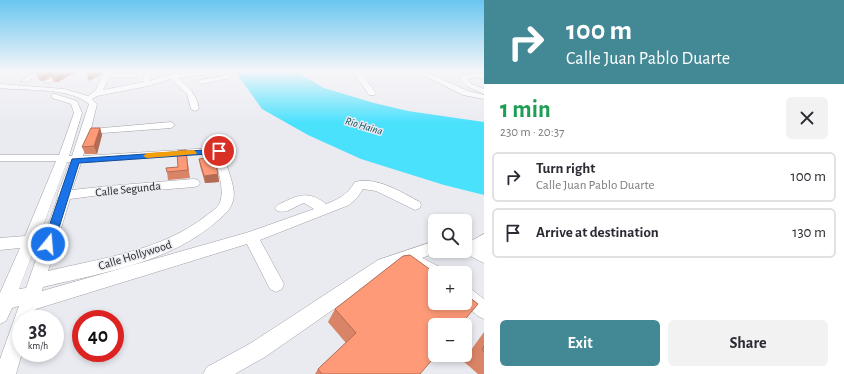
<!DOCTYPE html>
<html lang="en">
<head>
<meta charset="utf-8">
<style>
  :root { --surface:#fff; --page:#f2f2f3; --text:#2b2b33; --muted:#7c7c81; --line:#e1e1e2; --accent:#438895 }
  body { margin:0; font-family:"Alegreya Sans",sans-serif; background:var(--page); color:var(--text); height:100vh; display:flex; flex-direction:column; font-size:15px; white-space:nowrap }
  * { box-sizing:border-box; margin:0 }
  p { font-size:13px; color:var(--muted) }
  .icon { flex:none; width:22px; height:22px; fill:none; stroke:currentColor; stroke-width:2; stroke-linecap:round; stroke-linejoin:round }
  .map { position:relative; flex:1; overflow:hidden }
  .panel { display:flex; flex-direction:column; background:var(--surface); width:360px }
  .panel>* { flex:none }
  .banner { background:#438895; color:#fff; overflow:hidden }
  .fabs { position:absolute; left:428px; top:214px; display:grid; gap:8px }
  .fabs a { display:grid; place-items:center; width:44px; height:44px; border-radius:6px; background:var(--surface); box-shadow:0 2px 6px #0003; font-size:20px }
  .speed { position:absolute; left:12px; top:310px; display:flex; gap:8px; font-size:20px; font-weight:700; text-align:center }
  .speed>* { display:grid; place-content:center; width:52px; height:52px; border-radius:50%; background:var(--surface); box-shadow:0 2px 6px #0003; line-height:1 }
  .speed small { font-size:10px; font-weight:400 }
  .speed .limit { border:6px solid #d22; background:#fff; color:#111 }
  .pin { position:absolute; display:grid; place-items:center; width:34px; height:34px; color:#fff; margin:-17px; border:2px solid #fff; border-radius:50%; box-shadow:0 1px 4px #0007 }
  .me { position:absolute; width:44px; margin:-22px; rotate:17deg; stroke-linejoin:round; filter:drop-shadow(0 0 3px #0008) }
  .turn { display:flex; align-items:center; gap:14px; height:84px; padding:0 16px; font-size:18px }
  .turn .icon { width:52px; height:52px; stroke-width:2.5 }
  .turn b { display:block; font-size:28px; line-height:34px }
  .round { display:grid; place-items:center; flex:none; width:42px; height:42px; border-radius:6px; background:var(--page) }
  .head { display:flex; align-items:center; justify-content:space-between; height:68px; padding:0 16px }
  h1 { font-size:24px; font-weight:700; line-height:30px; color:#1e9e55 }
  .primary-button { display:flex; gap:8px; margin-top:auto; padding:8px 16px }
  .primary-button a { flex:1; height:46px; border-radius:6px; background:var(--accent); color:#fff; font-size:16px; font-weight:700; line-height:46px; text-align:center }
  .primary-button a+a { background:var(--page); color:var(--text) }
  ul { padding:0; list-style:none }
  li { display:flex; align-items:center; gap:12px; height:50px; margin:0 8px 6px; padding:0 8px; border:2px solid var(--line); border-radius:6px }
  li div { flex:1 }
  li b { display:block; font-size:15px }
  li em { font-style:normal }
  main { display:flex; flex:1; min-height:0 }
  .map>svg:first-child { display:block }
</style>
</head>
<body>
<main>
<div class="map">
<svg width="484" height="374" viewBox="0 0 484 374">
  <rect width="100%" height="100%" fill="#eaebf1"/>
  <path fill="#4ae1fd" d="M235,71H295L324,88L374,103L408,111L484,122V195L444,185L361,159L308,135L262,109Z"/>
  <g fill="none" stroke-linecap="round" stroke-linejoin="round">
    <g stroke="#a0a1a6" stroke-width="1">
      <path id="minor" d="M6,71H16L0,77V73Z
        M38,71H46L26,82L21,81Z
        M63,71H71L49,83L44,82Z
        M108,71H115L114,73H135L138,75L135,77H109L103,90L144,82L143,80L145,71H151L150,81L171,74L215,71L211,74L178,78C189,87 197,95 199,109L195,111L191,109L187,94L171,79L148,86L97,96L92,99L97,104L91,129L171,122L175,125L171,128L89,134L83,156L212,148L210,139L212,137H218C224,146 224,156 227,166C230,176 236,190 233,201C230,211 223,216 216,222C169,263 101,273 43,287L42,291L249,232L314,209L304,203C295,206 287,214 277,211L275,208C278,204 282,203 286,201C302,193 312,193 326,204C339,199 347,195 355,182C376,176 401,192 420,202L421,205L420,208L415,210L376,191L363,189L357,198L349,205L260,240L284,284L282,289L276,292L270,289L247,244L36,309L33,319H21L22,353L16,374H0V359L19,306L12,308L6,321L0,324V293L20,248L0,250V238L25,236L56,161H0V155H59L74,113L71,104L52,98V94H55L77,101L82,113L69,156H72L89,104C70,87 25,91 0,88V84L64,89L88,96L96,90L101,78ZM214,154C217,168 225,189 220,202C218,208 212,211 207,215C162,251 102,258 48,271L70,199L108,194L194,187L198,186L200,183L198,180L194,179L108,186L72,190L81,163ZM67,162H70L57,196L58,197L26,288L19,289Z
        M363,71L361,73L376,93L375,95H369L354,73L356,71Z
        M415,71H423L468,91L484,95V99L463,95Z
        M474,73L484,74V78L474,77L467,79L471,84L484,89V94L467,86L460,79L462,76Z
        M228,75L231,77L230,78L200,84L197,82L200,80Z
        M484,234V263L460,251H465V241L469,242Z
        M435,241V251H440L422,258L442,268L444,273H435V280C415,273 415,262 390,270L265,357L235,374H203L207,367L251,343L378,260Z
        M465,287L471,289L484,299V319L478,316L462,303H465Z"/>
    </g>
    <use href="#minor" fill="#fff" fill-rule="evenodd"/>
  </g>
  <path fill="#da8467" d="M39,71L43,81H40L37,75Z
    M62,71H77L76,73L70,75L58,82H54L51,76Z
    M100,128L102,135L97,154H85L82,147Z
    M186,150L190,178L168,180L167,172L178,167Z
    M199,159L218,174L219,182L205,183L200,166Z
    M335,309L420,374H315L318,369L346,343L328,322Z
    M484,332V374H478L463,361Z"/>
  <path fill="#b26c54" d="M48,71H60L43,81L40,75Z
    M65,71H77L76,73L70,75L58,82L55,77Z
    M96,71H103L102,74L89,81L87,75Z
    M100,128L102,135L97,154L94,146Z
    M218,174L219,182L205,183L204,176Z"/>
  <path fill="#fe9a78" stroke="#b26c54" d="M39,71H48L40,75H37Z
    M62,71H65L55,77L51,76Z
    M90,71H96L87,75Z
    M91,128H100L94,146L82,147Z
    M186,150L188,170L167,172L166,168L178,167L177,151Z
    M214,157L218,174L204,176L199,159Z
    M410,255L435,273V303H465V294L478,304L460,325H435V355H436L420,374H322L318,369L356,333L335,309L403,256Z
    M484,346V352L482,350Z"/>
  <linearGradient id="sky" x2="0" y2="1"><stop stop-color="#69c6f0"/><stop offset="0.58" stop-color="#f6f6f9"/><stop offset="1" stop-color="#f6f6f9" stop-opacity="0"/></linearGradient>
  <rect width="484" height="123" fill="url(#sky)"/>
  <path fill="#1a73e8" stroke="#114b97" d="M219,149L221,150V153L79,163L54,244L52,247L48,248L44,247L43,244L72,159Z"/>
  <path fill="#f59e0b" d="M194,150L197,153L196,154L147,158L143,156L147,153Z"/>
  <g text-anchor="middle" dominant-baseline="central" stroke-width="3" stroke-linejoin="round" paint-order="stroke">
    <g font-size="11" font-style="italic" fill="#0f4f5b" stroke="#eaebf1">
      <text transform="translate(364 126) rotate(17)">Río Haina</text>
    </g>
    <g font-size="12" fill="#29292b" stroke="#eaebf1">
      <text transform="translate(128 189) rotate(-6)">Calle Segunda</text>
      <text transform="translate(135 255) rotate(-17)">Calle Hollywood</text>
    </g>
  </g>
</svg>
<div class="fabs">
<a><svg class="icon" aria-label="search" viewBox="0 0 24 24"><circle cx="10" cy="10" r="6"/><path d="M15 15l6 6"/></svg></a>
<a>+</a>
<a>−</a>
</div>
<div class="speed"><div>38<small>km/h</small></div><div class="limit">40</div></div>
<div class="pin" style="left:219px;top:151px;background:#d93025"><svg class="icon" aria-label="arrive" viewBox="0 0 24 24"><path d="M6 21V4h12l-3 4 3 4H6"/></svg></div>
<svg class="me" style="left:48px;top:244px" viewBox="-20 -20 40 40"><circle r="17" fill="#1a73e8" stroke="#fff" stroke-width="3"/><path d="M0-11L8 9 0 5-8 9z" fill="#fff"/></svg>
</div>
<section class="panel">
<div class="banner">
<div class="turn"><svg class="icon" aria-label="right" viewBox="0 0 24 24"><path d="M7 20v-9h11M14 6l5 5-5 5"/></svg><div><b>100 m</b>Calle Juan Pablo Duarte</div></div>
</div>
<div class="head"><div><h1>1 min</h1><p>230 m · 20:37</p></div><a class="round"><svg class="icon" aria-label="close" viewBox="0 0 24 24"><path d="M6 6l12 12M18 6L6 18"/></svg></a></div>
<ul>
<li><svg class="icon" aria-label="right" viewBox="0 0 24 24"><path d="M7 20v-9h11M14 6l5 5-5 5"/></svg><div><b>Turn right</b><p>Calle Juan Pablo Duarte</p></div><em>100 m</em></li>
<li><svg class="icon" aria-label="arrive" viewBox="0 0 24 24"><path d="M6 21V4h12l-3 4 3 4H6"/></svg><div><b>Arrive at destination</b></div><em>130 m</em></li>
</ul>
<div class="primary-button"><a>Exit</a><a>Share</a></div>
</section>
</main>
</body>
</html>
